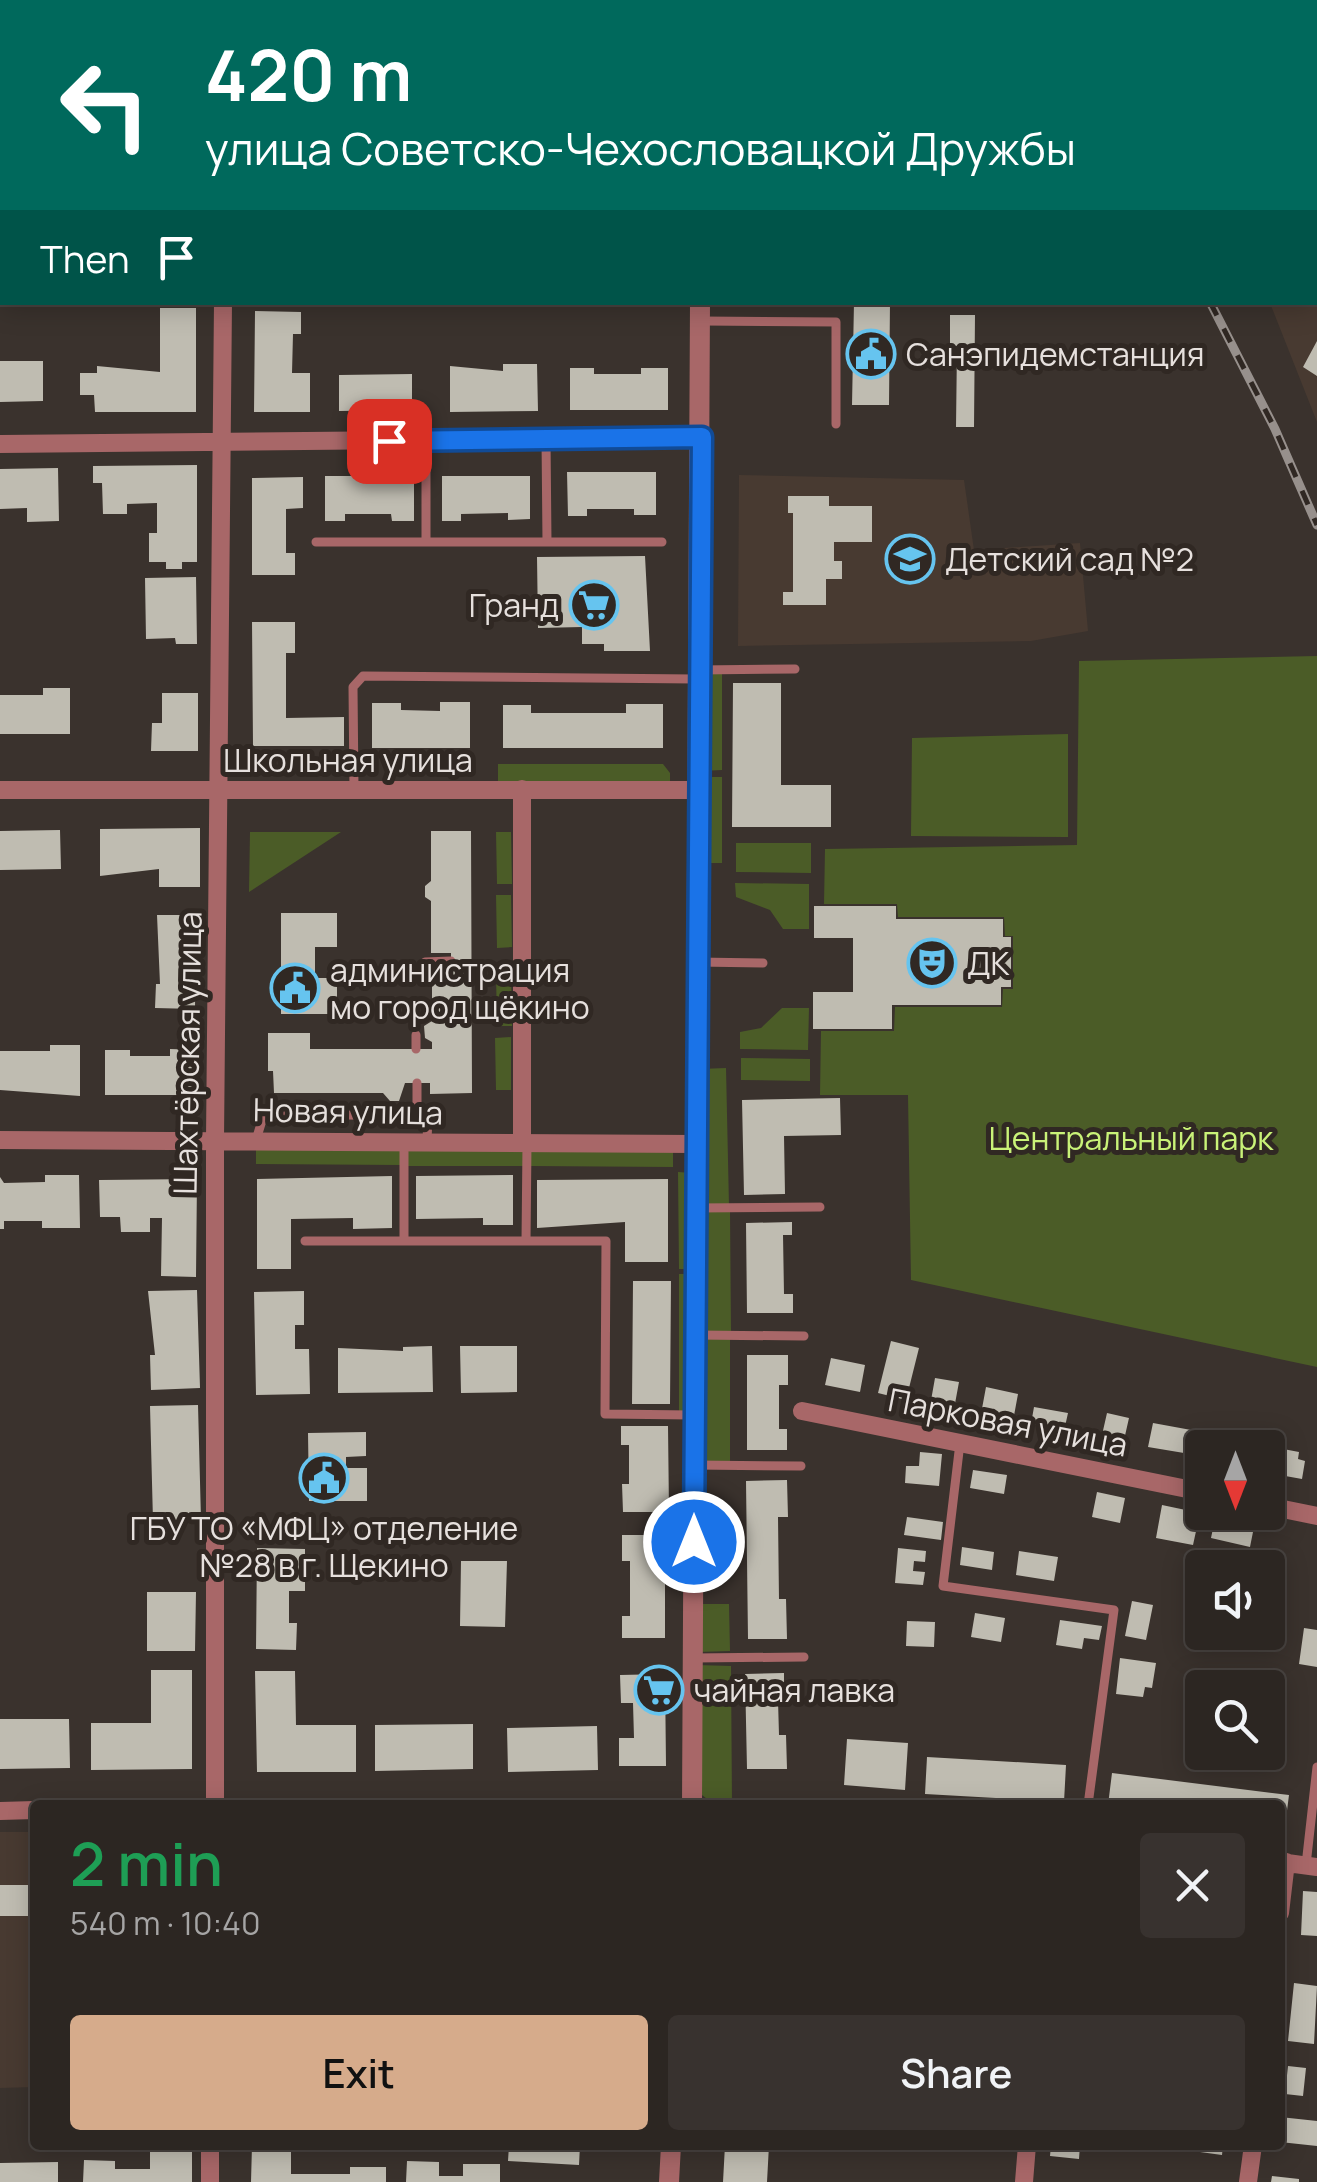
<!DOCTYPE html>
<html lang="en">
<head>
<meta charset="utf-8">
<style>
  :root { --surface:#2c2622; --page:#38322f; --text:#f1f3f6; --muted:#a6a5a5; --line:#484340; --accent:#d6ab8b }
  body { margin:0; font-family:Manrope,sans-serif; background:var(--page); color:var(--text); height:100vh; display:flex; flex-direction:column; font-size:38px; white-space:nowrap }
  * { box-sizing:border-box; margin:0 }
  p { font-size:32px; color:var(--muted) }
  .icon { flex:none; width:55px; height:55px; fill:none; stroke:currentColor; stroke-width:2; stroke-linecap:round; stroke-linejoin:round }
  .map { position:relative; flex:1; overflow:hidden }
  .details { position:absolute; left:30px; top:1800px; width:1255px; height:350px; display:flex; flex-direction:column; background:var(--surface); border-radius:10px; box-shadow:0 5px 25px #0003,0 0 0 2px var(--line) }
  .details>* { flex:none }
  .hud { position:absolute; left:0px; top:0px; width:1318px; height:305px; box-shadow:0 5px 25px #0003,0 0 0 2px var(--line); background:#00695c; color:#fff; overflow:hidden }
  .needle { width:65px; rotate:180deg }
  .controls { position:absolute; left:1185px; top:1430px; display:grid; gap:20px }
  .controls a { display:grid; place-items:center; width:100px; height:100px; border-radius:10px; background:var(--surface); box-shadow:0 5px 25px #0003,0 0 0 2px var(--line); font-size:50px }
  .pin { position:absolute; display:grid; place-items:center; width:85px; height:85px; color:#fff; margin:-42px; border-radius:20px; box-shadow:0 5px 15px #0006 }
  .me { position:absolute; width:110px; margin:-55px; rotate:0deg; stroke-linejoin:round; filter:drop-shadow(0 0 8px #0008) }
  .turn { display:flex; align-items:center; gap:35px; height:210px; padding:0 40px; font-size:45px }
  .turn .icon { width:130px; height:130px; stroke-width:2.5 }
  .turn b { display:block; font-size:70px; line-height:85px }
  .then { display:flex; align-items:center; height:95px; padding:0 40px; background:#0003; gap:20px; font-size:38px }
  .round { display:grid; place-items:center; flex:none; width:105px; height:105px; border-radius:10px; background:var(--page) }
  .headline { display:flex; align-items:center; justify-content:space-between; height:170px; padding:0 40px }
  h1 { font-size:60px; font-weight:600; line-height:75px; color:#1e9e55 }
  .button { display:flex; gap:20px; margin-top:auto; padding:20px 40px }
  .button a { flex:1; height:115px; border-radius:10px; background:var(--accent); color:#111; font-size:40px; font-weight:600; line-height:115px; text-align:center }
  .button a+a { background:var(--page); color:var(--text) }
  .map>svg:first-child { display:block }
</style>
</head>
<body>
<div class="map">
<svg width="1317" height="2182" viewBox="0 0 1317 2182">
  <rect width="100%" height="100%" fill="#3a322d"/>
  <path fill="#483a31" d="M1093,0H1317V422L1270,303L1315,302V2Z
    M739,475L964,480L974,550L1080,543L1088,631L1031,641L738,646Z
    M0,1832H35V2087L0,2088Z"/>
  <path fill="#4b5c27" d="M1317,656V1367L911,1280L908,1095H820L821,1031H894L895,1007H1002L1003,989H1013V936H1005L1004,917H898L897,904H824L825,849L1077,845L1079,661Z
    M722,673V770L702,771L703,674Z
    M1068,734V837L911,836L912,738Z
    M498,764H663L670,773V786L498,785Z
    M701,777H722V863H702Z
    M250,832H341L249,892Z
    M496,832H511L512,884H497Z
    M736,843H811V873L736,872Z
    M735,883L809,884V929H783L770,910L736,897Z
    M496,895H511L512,947L497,948Z
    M496,974H511L512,1026H497Z
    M782,1008H809L808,1050L740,1049V1032L761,1028Z
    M511,1037V1090H496L495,1038Z
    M741,1058L810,1059V1081L741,1080Z
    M726,1068L729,1206H700V1069Z
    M256,1144L400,1147V1165L256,1164Z
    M408,1146H524V1166H408Z
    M531,1146H673V1167L531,1166Z
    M678,1172L692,1173V1269H679Z
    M701,1211H730L731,1333L700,1332Z
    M679,1274H692V1413H679Z
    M700,1338H730V1461H700Z
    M698,1604H729L730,1651L697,1652Z
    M697,1665L731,1666L732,1805L711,1802L698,1792Z"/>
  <path fill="#bfbcb1" d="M854,302H890L889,405H852Z
    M160,308H196V412H95L94,395H80V373H97V366L160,372Z
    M255,311L301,312V334H293L292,373H310V412H254Z
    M950,315H975L974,427H956L957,346H950Z
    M1317,341V376L1303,367Z
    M0,361H43V401L0,402Z
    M503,364H537L538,411L450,412V366L503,371Z
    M570,368H594V374H641V368H668V410H570Z
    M412,374V410L339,411V375Z
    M197,465V562H182V569H166V562H149V533H157V503L127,504V514H103L102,483H93V466Z
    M58,468L59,521L27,522V508L0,509V469Z
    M567,472H656V515H634V509H587V516H568Z
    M325,476H414V521H392L391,514H345V521H325Z
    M442,476H530V519L508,520V513L461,514V521H442Z
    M303,477V508L286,509V553H295V575H252V478Z
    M788,496H829V506H872V542H834V561H842V579H826V605H783V592H793V513H788Z
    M645,556L650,651H604V644H582V627L538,628L537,557Z
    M196,577L197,644H176L175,638L146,639L145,578Z
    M252,622H295V653H286V718L344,717V746H253Z
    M733,683H781V785H831V827H732Z
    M43,688H70V734H0V695H43Z
    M162,693H198V751H151L152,723H162Z
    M440,702H470V748H372V703H401V710L440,711Z
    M626,704H663V748H503V705H531V713H626Z
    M200,828V887H159V869L100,876V829Z
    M60,830L61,869L0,870V831Z
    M431,831H471L472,1093L430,1094V1083H405L399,1101H390L383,1093H274L273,1071H268V1033H310V1049H432V1042L425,1038L424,1026L432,1021V970H451V953H431V901L425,897V886L431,881Z
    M814,906H896V919H1003V937H1011V987H1001V1005H892V1029H813V992H853V938H814Z
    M281,913H337V947H315V978H337V1014H281Z
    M157,915H196L195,1009L155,1008L156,984H160Z
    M50,1045H80V1096L0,1090V1051H50Z
    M170,1049L200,1050V1095H105V1050H130V1056H170Z
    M840,1098L841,1135L784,1136L785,1194L744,1195L742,1100Z
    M45,1175H79L80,1228H42V1221H4V1229H0V1177L4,1183L45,1182Z
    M513,1175V1225H483V1218L416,1219V1176Z
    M392,1176V1228L353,1229V1218L291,1219V1269H257V1179Z
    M197,1179L196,1277L161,1276L162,1218H150V1232H121L120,1217H100L99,1180Z
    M668,1179V1262H625V1222L537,1228V1180Z
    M792,1222V1235H783L784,1294H793V1313H747L746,1223Z
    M633,1281H671L670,1404H632Z
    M197,1290L200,1388L151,1390L150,1355H155L148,1291Z
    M304,1291V1325H295V1349H309L310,1394L256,1395L254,1292Z
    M891,1341L919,1348L906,1400L878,1393Z
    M432,1346L433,1392L338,1393V1348L403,1351V1347Z
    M460,1346H517V1392L461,1393Z
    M747,1355H788V1385H779V1429H787V1450H747Z
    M831,1358L865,1365L860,1392L825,1385Z
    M935,1378L959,1382L954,1409L930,1406Z
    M986,1387L1018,1394L1013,1421L981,1414Z
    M198,1405L201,1520L153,1521L150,1406Z
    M1034,1407L1068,1413L1064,1431L1031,1424Z
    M1107,1413L1129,1418L1124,1440L1102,1435Z
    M1153,1423L1213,1434L1211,1443L1225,1448H1202V1456L1148,1447Z
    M621,1426H668L669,1512H623L622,1484H629V1445H621Z
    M366,1432V1456L346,1457V1468H367V1501H309L308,1433Z
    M1268,1446L1299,1452L1298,1459L1305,1461L1302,1479L1268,1473Z
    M920,1452L942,1454L939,1486L905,1483L906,1466H919Z
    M973,1470L1007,1475L1004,1494L970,1488Z
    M787,1480L788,1517H778L779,1599H786L787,1639H748L746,1481Z
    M1097,1492L1125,1498L1120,1523L1092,1517Z
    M1162,1505L1200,1513L1193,1545L1156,1538Z
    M1216,1514L1255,1522L1250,1547L1211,1538Z
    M907,1517L943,1522L941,1540L904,1535Z
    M622,1535H665V1638H622V1616H630V1561H622Z
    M962,1547L994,1552L992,1570L960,1565Z
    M257,1548L305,1549V1591H289V1623H297L296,1650L256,1649Z
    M898,1548L926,1551L925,1562L914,1561L913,1571L925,1572L923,1585L895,1583Z
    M1019,1551L1058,1557L1054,1581L1016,1575Z
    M461,1561H507L505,1627L460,1626Z
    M147,1592H196L195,1651H147Z
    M1132,1601L1153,1605L1146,1640L1125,1636Z
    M975,1613L1005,1618L1001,1642L971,1637Z
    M1060,1620L1102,1626L1099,1640L1084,1638L1082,1649L1056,1645Z
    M907,1621L935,1622L934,1647L906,1646Z
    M1304,1628L1317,1630V1667L1299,1664Z
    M1120,1658L1156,1663L1152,1688L1145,1687L1143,1697L1116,1694Z
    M151,1670H192V1769L91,1770V1723H151Z
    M255,1671H295L296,1725H356V1772H257Z
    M784,1673V1700H778L779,1735H786L787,1769H747L745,1674Z
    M665,1674L666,1766H619V1738H634L633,1703H621L620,1675Z
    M0,1719H69L70,1768L0,1769Z
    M473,1724V1769L375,1771V1725Z
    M597,1726L598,1770L508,1772L507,1728Z
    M847,1739L908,1743L905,1790L844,1785Z
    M927,1757L1066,1765L1064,1802L925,1794Z
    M1112,1773L1289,1795L1284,1834H1280V1805H1108Z
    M0,1885H35V1916H0Z
    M1303,1891L1317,1892V1936L1301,1935Z
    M1294,1983L1317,1986L1314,2044L1288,2041Z
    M1288,2066L1306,2068L1303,2096L1285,2094Z
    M1280,2117L1317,2121V2146L1280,2142Z
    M150,2145H192V2182H83L84,2160L115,2161V2169H150Z
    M252,2145H291V2174H350V2167H386V2182H251Z
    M509,2145H580L579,2165L508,2161Z
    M725,2145H769L767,2182H723Z
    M1051,2145H1080L1079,2159L1050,2156Z
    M1201,2145H1223L1222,2155L1200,2152Z
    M407,2161L439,2162V2176H463V2164H500V2182H406Z
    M58,2162V2182H0V2163Z
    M1272,2176L1299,2179V2182H1271Z"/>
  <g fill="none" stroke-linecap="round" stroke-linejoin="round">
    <path stroke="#a86768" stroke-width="9" d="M1241,2L1252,0
      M1315,68L1317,67
      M1315,261L1317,262
      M703,321L836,322V424
      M546,439L547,542H662
      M426,440V542
      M316,542H547
      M698,670L795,669
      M354,789L353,687L363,676L695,679
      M425,962L451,961
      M697,962L763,963
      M416,1035V1049
      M417,1083V1116
      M256,1140L264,1114L428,1116L427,1141
      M404,1144V1241
      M695,1208L820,1207
      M305,1241H606L605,1414L692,1415
      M526,1241L527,1144
      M697,1335L804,1336
      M960,1443L943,1586L1114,1610L1088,1805
      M694,1465L801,1466
      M693,1658L804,1657
      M1306,1865L1317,1767"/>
    <path stroke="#a86768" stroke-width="18" d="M265,2V0
      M944,2L964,0
      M0,444L701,437
      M0,790H697
      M0,1140L696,1144
      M522,1142V789
      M802,1411L1202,1492
      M1268,1506L1317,1516
      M215,1805V1139L223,302
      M0,1811L35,1810
      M1280,1862L1317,1867
      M1280,1913L1286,1862
      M210,2182V2145
      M1024,2182L1027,2145
      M1248,2182L1253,2145"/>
    <path stroke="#a86768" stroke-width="20" d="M0,11H2
      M692,1805L700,302
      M669,2182L671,2145"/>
    <g stroke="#97908c" stroke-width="9">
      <path id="rail" d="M1012,0L1014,2
        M1210,302L1275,429L1317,525"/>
    </g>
    <use href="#rail" stroke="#302823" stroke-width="5" stroke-dasharray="15" stroke-linecap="butt"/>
  </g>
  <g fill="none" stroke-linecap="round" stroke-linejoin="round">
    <g stroke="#114b97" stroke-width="25">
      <path id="route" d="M389,441L702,437L694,1542"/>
    </g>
    <use href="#route" stroke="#1a73e8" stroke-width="18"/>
  </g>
  <defs>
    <g id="civic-ring" transform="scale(2.5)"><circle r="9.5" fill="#302823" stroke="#66c4ef" stroke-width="1.5"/><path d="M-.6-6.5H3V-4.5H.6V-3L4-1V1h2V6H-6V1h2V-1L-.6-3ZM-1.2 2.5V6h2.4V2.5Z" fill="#66c4ef"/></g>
    <g id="school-ring" transform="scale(2.5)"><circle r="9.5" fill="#302823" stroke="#66c4ef" stroke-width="1.5"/><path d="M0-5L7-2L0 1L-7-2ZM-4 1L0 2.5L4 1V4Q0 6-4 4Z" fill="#66c4ef"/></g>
    <g id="supermarket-ring" transform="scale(2.5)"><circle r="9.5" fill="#302823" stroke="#66c4ef" stroke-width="1.5"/><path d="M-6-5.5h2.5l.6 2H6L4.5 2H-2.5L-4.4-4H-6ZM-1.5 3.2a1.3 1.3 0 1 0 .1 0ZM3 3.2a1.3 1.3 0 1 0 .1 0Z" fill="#66c4ef"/></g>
    <g id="theatre-ring" transform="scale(2.5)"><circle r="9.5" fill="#302823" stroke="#66c4ef" stroke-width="1.5"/><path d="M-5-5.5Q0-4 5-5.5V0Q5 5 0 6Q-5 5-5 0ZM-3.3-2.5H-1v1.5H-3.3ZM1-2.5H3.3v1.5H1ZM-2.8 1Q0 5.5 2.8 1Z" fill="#66c4ef"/></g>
  </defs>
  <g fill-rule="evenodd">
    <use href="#civic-ring" x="871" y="354"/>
    <use href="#school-ring" x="910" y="559"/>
    <use href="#supermarket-ring" x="594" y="605"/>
    <use href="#theatre-ring" x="932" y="963"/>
    <use href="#civic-ring" x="295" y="988"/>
    <use href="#civic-ring" x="324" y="1478"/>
    <use href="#supermarket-ring" x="659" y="1690"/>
  </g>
  <g text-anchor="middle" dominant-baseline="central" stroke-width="10" stroke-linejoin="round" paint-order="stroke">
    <g font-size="32" fill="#e6e0dd" stroke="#302823" text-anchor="start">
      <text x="906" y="354">Санэпидемстанция</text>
      <text x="945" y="559">Детский сад №2</text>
      <text x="559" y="605" text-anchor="end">Гранд</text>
      <text x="967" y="963">ДК</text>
      <text x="330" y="970">администрация<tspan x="330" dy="37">мо город щёкино</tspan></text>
      <text x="324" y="1528" text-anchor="middle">ГБУ ТО «МФЦ» отделение<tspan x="324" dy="37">№28 в г. Щекино</tspan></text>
      <text x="694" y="1690">чайная лавка</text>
    </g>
    <g font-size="32" fill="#e6e0dd" stroke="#302823">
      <text x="348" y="760">Школьная улица</text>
      <text transform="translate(187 1053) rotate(-89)">Шахтёрская улица</text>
      <text transform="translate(348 1111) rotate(1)">Новая улица</text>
      <text transform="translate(1008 1422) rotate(11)">Парковая улица</text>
    </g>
    <g font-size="32" fill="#c9f278" stroke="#302823">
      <text x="1131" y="1138">Центральный парк</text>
    </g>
  </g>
</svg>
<div class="controls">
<a><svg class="needle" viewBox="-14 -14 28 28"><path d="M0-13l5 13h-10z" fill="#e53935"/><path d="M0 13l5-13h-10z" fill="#a6a5a5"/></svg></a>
<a><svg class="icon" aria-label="sound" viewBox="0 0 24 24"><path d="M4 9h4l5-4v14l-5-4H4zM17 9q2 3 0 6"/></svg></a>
<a><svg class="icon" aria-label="search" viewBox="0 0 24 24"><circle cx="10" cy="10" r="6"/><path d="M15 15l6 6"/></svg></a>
</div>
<div class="pin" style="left:389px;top:441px;background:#d93025"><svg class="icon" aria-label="arrive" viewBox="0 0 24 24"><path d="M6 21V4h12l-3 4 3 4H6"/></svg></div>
<svg class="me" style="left:694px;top:1542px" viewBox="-20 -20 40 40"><circle r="17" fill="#1a73e8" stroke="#fff" stroke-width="3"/><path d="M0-11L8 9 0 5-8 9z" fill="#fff"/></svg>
<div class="hud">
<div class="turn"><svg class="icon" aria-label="left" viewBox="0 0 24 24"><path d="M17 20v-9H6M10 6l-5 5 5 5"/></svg><div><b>420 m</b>улица Советско-Чехословацкой Дружбы</div></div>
<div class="then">Then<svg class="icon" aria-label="arrive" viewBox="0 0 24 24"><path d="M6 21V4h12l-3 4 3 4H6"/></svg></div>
</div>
<section class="details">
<div class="headline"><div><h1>2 min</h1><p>540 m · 10:40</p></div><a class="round"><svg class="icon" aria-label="close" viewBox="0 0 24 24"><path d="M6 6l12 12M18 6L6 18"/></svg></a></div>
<div class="button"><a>Exit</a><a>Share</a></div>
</section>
</div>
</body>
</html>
